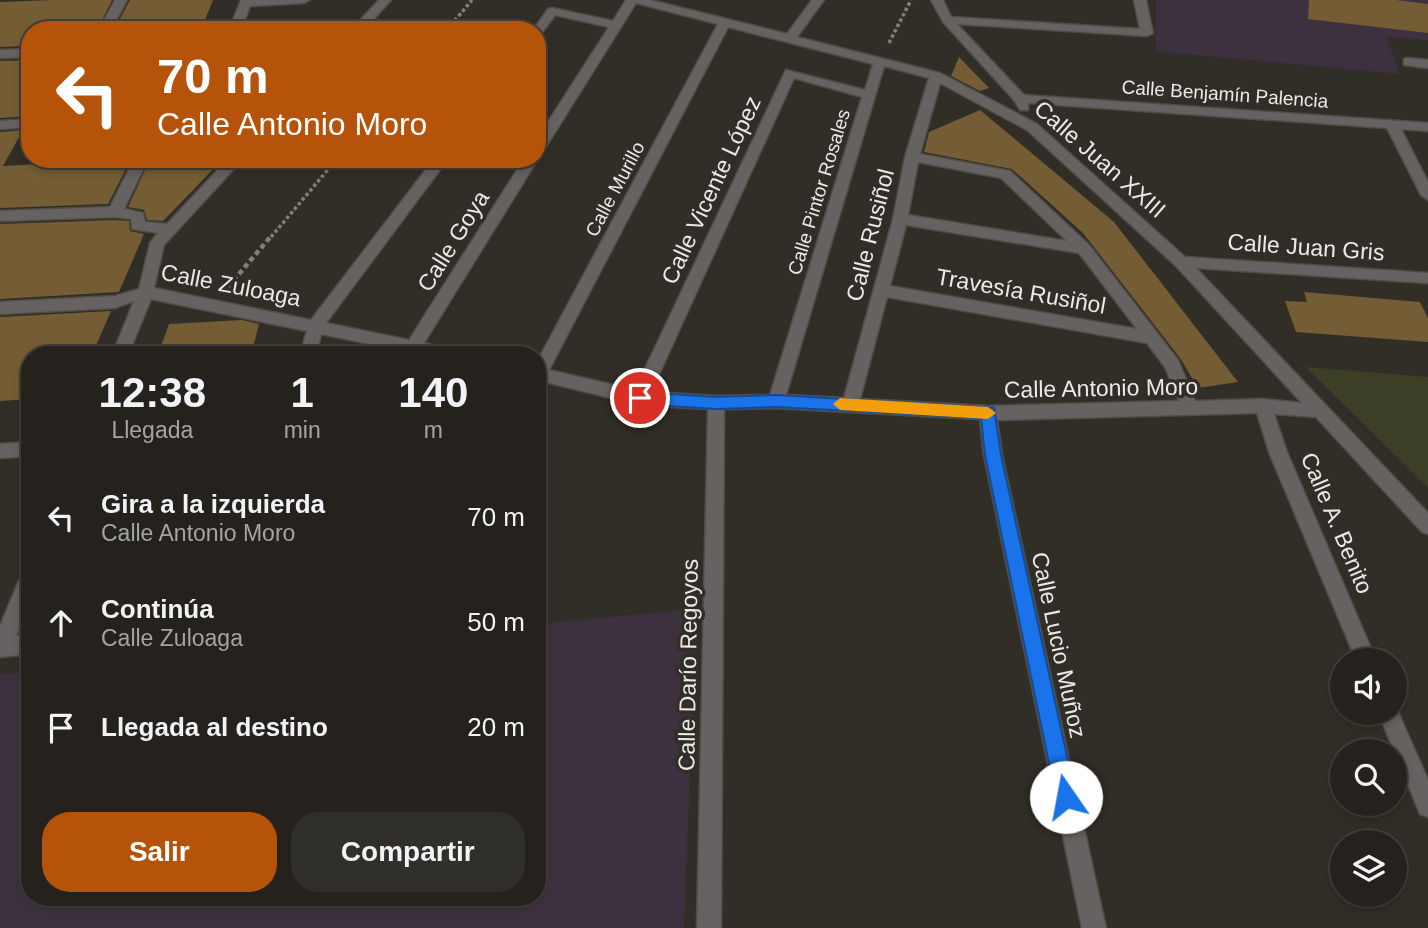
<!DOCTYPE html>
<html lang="es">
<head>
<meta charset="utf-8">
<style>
  :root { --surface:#25221d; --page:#312f2a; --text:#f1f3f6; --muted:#a3a4a4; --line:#423f3b; --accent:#b45309 }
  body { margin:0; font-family:Helvetica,sans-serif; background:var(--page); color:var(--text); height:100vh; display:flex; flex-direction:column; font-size:26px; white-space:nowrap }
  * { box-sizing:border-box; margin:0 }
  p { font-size:23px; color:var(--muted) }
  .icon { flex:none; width:38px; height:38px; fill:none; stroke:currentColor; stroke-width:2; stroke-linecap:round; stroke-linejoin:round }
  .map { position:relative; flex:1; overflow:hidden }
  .side { position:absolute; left:21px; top:346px; width:525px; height:560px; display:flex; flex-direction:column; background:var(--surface); border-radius:28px; box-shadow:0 4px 10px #0003,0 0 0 2px var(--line) }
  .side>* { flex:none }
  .banner { position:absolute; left:21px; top:21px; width:525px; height:147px; border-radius:28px; box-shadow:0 4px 10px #0003,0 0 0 2px var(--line); background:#b45309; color:#fff; overflow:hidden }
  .controls { position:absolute; left:1330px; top:648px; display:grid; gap:14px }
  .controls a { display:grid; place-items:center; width:77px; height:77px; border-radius:50%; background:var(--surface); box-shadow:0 4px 10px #0003,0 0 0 2px var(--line); font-size:35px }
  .pin { position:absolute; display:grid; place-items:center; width:60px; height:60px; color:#fff; margin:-30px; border:4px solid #fff; border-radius:50%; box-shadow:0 2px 7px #0007 }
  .me { position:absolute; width:77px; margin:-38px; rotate:348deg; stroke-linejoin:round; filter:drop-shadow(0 0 5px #0008) }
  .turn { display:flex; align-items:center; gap:24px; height:147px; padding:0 21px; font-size:32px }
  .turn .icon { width:91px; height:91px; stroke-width:2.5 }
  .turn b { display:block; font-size:49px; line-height:60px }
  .eta { display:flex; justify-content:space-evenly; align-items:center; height:119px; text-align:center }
  .eta b { font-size:42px; font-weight:700; line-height:49px }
  .action { display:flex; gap:14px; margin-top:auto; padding:14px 21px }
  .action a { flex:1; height:80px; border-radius:28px; background:var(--accent); color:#fff; font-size:28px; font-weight:700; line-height:80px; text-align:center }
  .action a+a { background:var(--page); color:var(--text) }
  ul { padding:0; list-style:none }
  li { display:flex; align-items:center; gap:21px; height:105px; padding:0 21px }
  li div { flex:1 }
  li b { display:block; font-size:26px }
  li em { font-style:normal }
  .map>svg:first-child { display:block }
</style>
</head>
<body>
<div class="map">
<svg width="1428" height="928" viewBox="0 0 1428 928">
  <rect width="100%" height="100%" fill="#312e27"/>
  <path fill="#3e313f" d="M1156,0H1428V40L1386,37L1400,74L1156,51Z
    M696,609L684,928H0V674L30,671V898H537V624Z"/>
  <path fill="#3d3e26" d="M1306,367L1428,377V488Z"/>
  <path fill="#745d34" d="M53,0H112L97,30H30V46L0,47V2Z
    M130,0H213L201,30H114Z
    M1309,0H1396L1428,4V33L1308,19Z
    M959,57L989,88L980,91L951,76Z
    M30,60V116L0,118V61Z
    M980,110L1114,222L1238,382L1198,388L1180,358L1083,233L1012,169L924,152L929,132Z
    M23,130L3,166L131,159L108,204L0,208V132Z
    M150,159H223L163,221L147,220L144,210L128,207Z
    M115,220L129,221L130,231L144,234L119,292L0,299V224Z
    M1304,292L1420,302L1428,318V342L1296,332L1285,301L1307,302Z
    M111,311L92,355H30V399L0,401V317Z
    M242,320L259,324L251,355H158L169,324Z"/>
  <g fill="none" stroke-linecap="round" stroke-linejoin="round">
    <g stroke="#4f4c45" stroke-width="3">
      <path id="minor" d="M115,0H127L111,30H99Z
        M241,0H310L304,3L250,6L241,30H229Z
        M379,0H391L364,30H351Z
        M626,0H650L787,34L812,0H824L797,37L940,73L1037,124L1185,257L1428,273V283L1196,268L1428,513V534L1422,532L1316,417L1274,414L1287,452L1376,660H1356L1269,452L1257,413L997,420L1002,455L1106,928H1082L984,455L980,419L776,408L724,409L721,928H697L708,409L640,405L537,380V362L718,24L636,3L544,150L537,154V139L609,27L555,15L541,34L537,35V30H533L548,9L552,8L613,21ZM728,27L873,64L865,90L786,70L635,390L549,370ZM884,66L929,78L905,157L893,219L844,398L786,395ZM794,78L862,97L770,395L716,396L651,392ZM940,83L1027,130L1176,266L1302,403L1263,399L1195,401L1178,360L1089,245L1010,171L920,154ZM918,162L1001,178L1067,241L908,215ZM906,225L1079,253L1137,329L890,286ZM887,297L1147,343L1165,367L1179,401L988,406L860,399Z
        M931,0H943L951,17L1140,29L1134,0H1146L1153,33L1147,36L957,24L1024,95L1428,123V131L1401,129L1428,182V200L1421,195L1387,128L1028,103V110H1020L1014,100L943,22Z
        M30,49V57L0,58V50Z
        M1408,58L1428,60V68L1404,65V59Z
        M30,119V127L0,129V121Z
        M134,159H148L124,209L143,213L145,222L167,224L228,159H243L164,245L154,288L311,320L434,159H448L326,323L409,340L524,159H538L424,343L458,351L460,355H424L321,334L316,355H300L307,331L151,299L128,355H112L134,301L115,308L0,314V302L115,296L139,289L150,243L158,233L132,229L131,219L115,217L0,221V211L110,207Z
        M30,442V456L0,458V444Z
        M30,568V601L16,636L30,634V654L0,657V626L23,571Z
        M1395,705L1428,780V817L1420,814L1378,712H1395Z"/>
    </g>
    <path stroke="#827f79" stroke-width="3.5" stroke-dasharray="3.5 2.5" stroke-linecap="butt" d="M447,30L472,0
      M889,43L911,0
      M271,237L337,159"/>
    <path stroke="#827f79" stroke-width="4.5" stroke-dasharray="5 3.5" stroke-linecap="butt" d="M228,287L272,235"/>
    <use href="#minor" fill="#666262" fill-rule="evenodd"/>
  </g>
  <path fill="#1a73e8" stroke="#114b97" stroke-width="2" d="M640,392L716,397L776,395L994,408L1001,455L1076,797L1073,804L1066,807L1059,804L1056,797L985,455L981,418L776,407L716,409L640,404L632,398Z"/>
  <path fill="#f59e0b" d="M840,398L988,407L996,413L988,419L840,410L833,404Z"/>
  <g text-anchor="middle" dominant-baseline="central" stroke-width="7" stroke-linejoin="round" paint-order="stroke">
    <g font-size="19" fill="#ece9e5" stroke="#312e27">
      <text transform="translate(1225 94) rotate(4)">Calle Benjamín Palencia</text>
      <text transform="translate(615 189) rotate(-62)">Calle Murillo</text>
      <text transform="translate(819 192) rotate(-73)">Calle Pintor Rosales</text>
    </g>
    <g font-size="23" fill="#ece9e5" stroke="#312e27">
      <text transform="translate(1100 159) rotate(41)">Calle Juan XXIII</text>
      <text transform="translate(711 190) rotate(-65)">Calle Vicente López</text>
      <text transform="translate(870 235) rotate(-76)">Calle Rusiñol</text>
      <text transform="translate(453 241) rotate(-58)">Calle Goya</text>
      <text transform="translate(1306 247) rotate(4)">Calle Juan Gris</text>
      <text transform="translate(231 285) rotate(11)">Calle Zuloaga</text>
      <text transform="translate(1021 291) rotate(10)">Travesía Rusiñol</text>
      <text transform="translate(1101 388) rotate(-1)">Calle Antonio Moro</text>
      <text transform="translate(1337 523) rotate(67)">Calle A. Benito</text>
      <text transform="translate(1059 645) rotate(78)">Calle Lucio Muñoz</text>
      <text transform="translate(688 665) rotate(-89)">Calle Darío Regoyos</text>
    </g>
  </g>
</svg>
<div class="controls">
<a><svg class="icon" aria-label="sound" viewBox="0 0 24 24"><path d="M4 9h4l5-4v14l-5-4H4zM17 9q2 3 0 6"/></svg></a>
<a><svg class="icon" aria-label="search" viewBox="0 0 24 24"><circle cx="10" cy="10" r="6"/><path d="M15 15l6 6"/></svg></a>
<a><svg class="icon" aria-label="layers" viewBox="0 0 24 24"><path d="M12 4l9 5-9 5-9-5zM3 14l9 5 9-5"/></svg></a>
</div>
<div class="pin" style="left:640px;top:398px;background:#d93025"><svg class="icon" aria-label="arrive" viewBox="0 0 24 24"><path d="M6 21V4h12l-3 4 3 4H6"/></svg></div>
<svg class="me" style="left:1066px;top:797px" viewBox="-20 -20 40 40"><circle r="19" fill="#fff"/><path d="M0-13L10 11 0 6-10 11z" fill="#1a73e8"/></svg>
<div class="banner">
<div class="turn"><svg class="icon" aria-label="left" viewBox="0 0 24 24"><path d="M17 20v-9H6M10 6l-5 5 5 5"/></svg><div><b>70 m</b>Calle Antonio Moro</div></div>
</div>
<section class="side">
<div class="eta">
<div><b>12:38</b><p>Llegada</p></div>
<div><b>1</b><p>min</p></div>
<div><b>140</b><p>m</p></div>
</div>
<ul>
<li><svg class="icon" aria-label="left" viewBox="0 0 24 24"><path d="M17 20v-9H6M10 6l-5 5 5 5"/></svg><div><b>Gira a la izquierda</b><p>Calle Antonio Moro</p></div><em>70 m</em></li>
<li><svg class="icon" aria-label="ahead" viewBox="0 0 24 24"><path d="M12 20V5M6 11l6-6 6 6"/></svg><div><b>Continúa</b><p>Calle Zuloaga</p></div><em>50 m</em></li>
<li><svg class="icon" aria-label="arrive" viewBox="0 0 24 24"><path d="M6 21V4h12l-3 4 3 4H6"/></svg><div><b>Llegada al destino</b></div><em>20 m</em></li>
</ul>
<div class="action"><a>Salir</a><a>Compartir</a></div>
</section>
</div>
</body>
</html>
